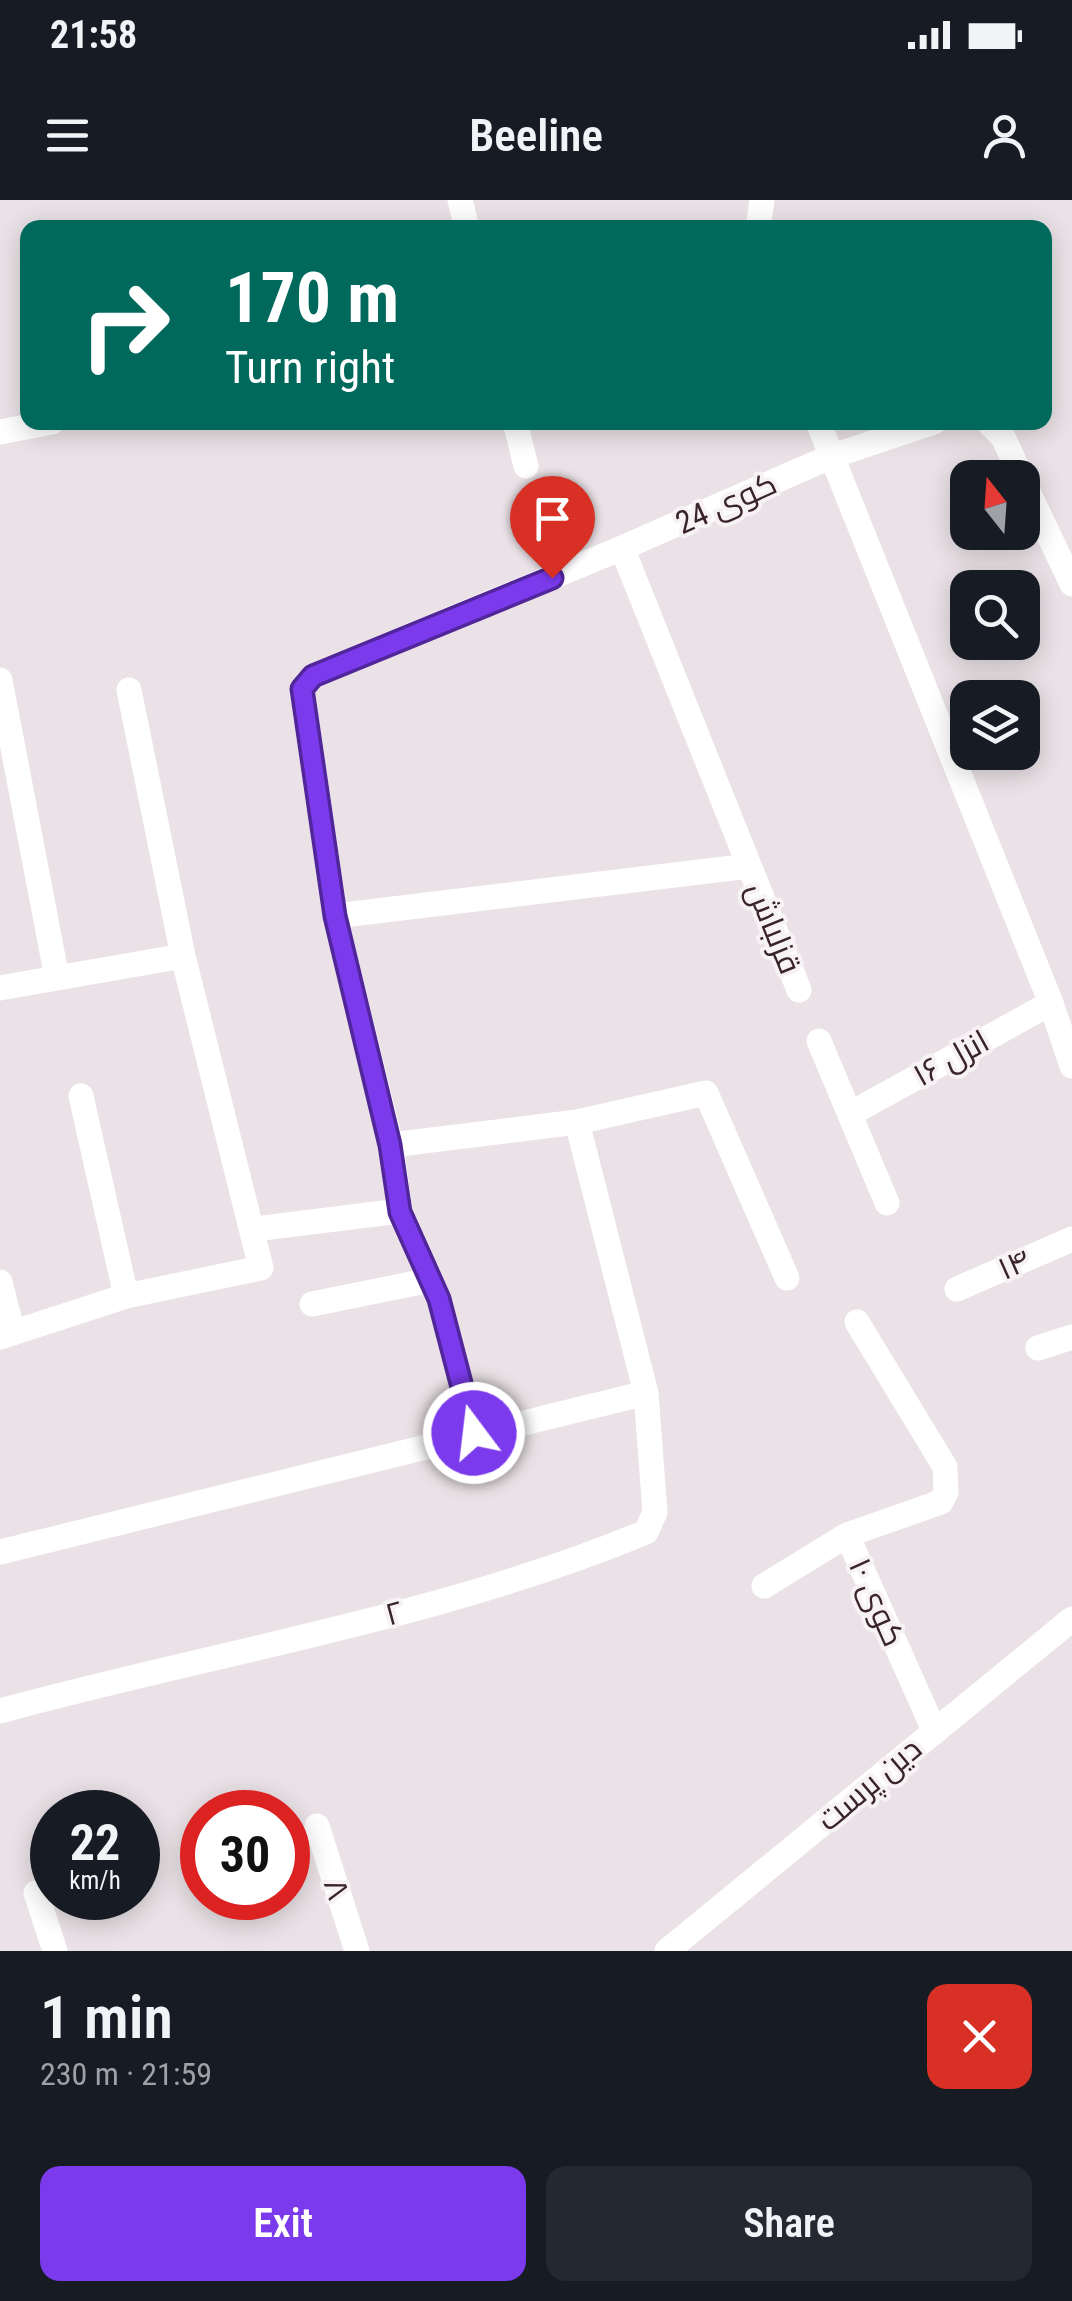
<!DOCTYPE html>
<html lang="en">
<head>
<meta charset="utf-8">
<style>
  :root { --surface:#171b24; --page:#242831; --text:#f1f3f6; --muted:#9ea1a6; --accent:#7c3aed }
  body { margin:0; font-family:"Roboto Condensed",Cairo,sans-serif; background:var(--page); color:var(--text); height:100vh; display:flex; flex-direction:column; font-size:38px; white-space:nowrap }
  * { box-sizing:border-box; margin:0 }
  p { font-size:32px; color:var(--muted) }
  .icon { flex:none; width:55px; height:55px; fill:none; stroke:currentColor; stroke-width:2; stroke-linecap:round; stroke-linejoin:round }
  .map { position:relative; height:1751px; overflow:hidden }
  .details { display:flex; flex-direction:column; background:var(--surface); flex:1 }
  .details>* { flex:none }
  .top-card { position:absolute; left:20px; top:20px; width:1032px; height:210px; border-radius:20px; box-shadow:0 5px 25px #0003; background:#00695c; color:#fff; overflow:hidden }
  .needle { width:65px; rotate:343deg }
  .tools { position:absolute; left:950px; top:260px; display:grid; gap:20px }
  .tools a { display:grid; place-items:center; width:90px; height:90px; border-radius:20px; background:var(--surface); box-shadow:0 5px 25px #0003; font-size:50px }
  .speed { position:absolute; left:30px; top:1590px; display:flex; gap:20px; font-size:50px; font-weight:700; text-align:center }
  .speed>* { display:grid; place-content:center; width:130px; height:130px; border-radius:50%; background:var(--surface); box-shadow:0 5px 25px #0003; line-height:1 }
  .speed small { font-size:25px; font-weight:400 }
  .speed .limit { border:15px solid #d22; background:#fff; color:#111 }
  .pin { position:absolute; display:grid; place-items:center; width:85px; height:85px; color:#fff; margin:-102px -42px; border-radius:50% 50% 50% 0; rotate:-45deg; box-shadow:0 0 10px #0007 }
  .pin .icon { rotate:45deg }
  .me { position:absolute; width:110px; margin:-55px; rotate:345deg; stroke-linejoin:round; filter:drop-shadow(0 0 8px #0008) }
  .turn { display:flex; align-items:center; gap:35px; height:210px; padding:0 40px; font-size:45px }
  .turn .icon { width:130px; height:130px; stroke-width:2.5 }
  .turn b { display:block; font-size:70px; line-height:85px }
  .round { display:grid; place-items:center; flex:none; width:105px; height:105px; border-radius:20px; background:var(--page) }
  .headline { display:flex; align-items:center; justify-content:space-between; height:170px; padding:0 40px }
  h1 { font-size:60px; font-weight:600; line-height:75px }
  .action { display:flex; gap:20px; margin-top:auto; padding:20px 40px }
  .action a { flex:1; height:115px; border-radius:20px; background:var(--accent); color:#fff; font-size:40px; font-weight:600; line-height:115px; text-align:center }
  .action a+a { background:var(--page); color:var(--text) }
  .status { display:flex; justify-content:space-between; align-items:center; height:70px; padding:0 50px; background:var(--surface); direction:ltr }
  .status svg { height:28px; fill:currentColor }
  header { display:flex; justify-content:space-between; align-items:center; height:130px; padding:0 40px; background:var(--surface); font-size:45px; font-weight:600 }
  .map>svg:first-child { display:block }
</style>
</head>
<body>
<div class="status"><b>21:58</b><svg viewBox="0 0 49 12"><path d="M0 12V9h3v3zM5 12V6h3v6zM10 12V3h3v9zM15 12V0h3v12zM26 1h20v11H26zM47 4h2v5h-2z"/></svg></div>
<header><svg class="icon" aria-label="menu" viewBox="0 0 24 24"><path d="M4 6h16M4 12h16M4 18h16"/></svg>Beeline<svg class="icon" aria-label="person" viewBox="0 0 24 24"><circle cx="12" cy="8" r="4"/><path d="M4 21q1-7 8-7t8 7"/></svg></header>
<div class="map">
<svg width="1072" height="1751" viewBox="0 0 1072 1751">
  <rect width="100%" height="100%" fill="#eae2e6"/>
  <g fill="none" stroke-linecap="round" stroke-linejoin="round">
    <path stroke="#fff" stroke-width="25" d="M460,0L467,28
      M758,28L762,0
      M515,222L526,266
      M818,222L1051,803L1072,866
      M988,222L1003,237L1022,278
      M0,232L52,222
      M1022,279L1072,384
      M622,348L830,257L934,222
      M0,480L57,778
      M335,716L749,666
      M0,788L183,756
      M819,841L887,1003
      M81,896L126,1096
      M850,914L1051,803
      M577,922L706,893L787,1078
      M400,1011L439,1099L474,1233
      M254,1029L400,1011L391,945L335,716L302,489L313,476L622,348L799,790
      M0,1082L13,1133
      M957,1089L1072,1039
      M312,1104L431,1080
      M857,1122L945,1267L946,1292L941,1302L847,1335L934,1530
      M0,1137L126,1096L261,1068L183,756L129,490
      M1038,1148L1072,1137
      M0,1352L646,1193L577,922L391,945
      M764,1386L847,1335
      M0,1511C215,1452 439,1418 646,1332L655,1312L646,1193
      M317,1626L357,1751
      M36,1693L55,1751
      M667,1751L1072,1419"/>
  </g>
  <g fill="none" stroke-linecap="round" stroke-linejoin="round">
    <g stroke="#51269a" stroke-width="25">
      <path id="route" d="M474,1233L439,1099L400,1012L390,945L335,716L302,489L313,476L552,378"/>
    </g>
    <use href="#route" stroke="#7c3aed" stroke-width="18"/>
  </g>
  <g text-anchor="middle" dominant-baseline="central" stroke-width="8" stroke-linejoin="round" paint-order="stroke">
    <g font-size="32" fill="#3a242b" stroke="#f7f2f5">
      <text transform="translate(726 303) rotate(-24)">کوی 24</text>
      <text transform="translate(774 728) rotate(68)">قزلباش</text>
      <text transform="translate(951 858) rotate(-29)">۱۶ انزل</text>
      <text transform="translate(1014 1064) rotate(-24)">۱۴</text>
      <text transform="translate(877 1402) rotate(66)">کوی ۱۰</text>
      <text transform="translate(394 1413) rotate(-15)">۲</text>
      <text transform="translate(869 1584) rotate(-40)">دین پرست</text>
      <text transform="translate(337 1689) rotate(72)">۸</text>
    </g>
  </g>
</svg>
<div class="tools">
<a><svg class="needle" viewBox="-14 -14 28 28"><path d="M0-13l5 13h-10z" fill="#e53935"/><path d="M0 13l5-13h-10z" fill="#9ea1a6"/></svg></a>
<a><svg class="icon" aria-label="search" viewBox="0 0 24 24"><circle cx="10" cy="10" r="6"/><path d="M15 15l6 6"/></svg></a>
<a><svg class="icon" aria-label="layers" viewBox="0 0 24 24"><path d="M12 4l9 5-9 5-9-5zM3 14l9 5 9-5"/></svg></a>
</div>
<div class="speed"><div>22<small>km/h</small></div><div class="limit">30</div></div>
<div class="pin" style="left:552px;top:378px;background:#d93025"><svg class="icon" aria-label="arrive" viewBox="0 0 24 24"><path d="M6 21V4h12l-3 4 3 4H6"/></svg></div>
<svg class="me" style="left:474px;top:1233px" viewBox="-20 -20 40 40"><circle r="17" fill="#7c3aed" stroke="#fff" stroke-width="3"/><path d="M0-11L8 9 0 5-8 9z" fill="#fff"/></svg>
<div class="top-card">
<div class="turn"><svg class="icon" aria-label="right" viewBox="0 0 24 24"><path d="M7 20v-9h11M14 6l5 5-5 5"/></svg><div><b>170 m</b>Turn right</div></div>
</div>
</div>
<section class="details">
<div class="headline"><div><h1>1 min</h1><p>230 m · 21:59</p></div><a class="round" style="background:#d93025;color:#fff"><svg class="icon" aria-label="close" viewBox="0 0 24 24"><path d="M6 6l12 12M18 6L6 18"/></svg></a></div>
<div class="action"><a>Exit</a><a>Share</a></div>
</section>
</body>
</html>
